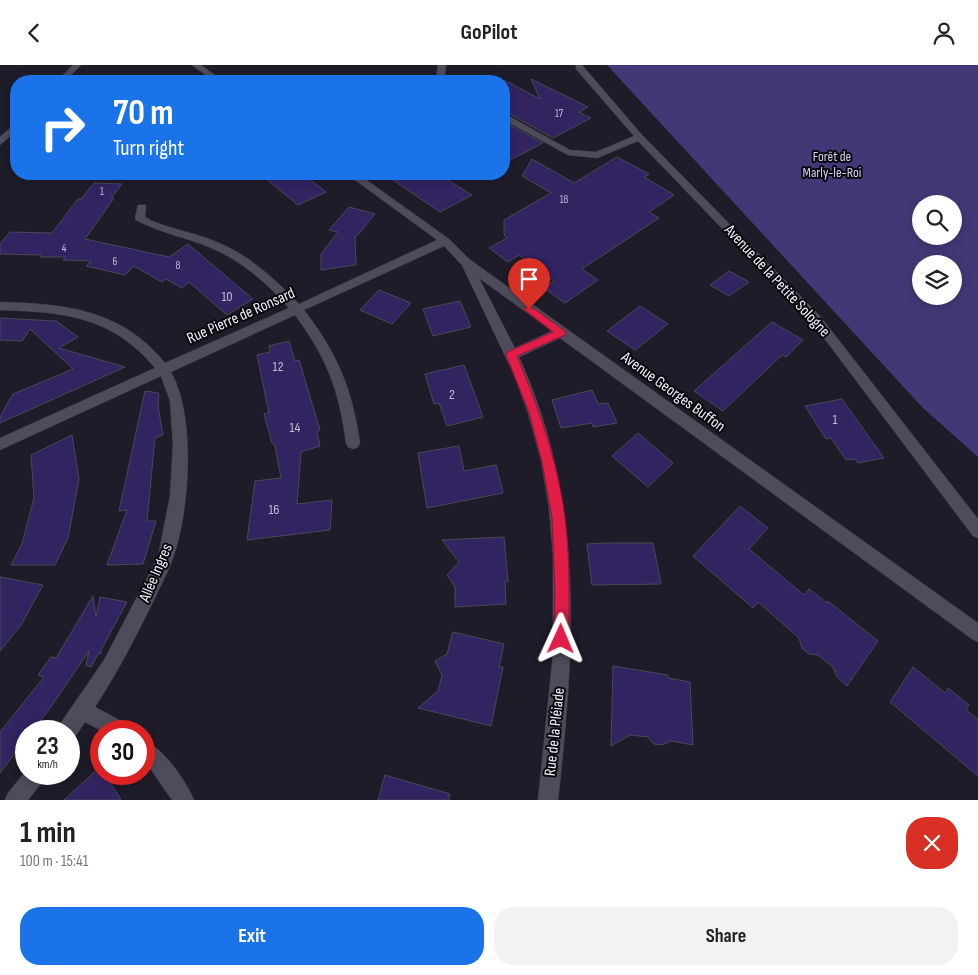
<!DOCTYPE html>
<html lang="en">
<head>
<meta charset="utf-8">
<style>
  :root { --surface:#fff; --page:#f2f2f2; --text:#222; --muted:#767676; --accent:#1a73e8 }
  body { margin:0; font-family:"Sofia Sans Condensed",sans-serif; background:var(--page); color:var(--text); height:100vh; display:flex; flex-direction:column; font-size:19px; white-space:nowrap }
  * { box-sizing:border-box; margin:0 }
  p { font-size:16px; color:var(--muted) }
  .icon { flex:none; width:28px; height:28px; fill:none; stroke:currentColor; stroke-width:2; stroke-linecap:round; stroke-linejoin:round }
  .map { position:relative; height:735px; overflow:hidden }
  .details { display:flex; flex-direction:column; background:var(--surface); flex:1 }
  .details>* { flex:none }
  .banner { position:absolute; left:10px; top:10px; width:500px; height:105px; border-radius:20px; box-shadow:0 2px 8px #0003; background:#1a73e8; color:#fff; overflow:hidden }
  .controls { position:absolute; left:912px; top:130px; display:grid; gap:10px }
  .controls a { display:grid; place-items:center; width:50px; height:50px; border-radius:50%; background:var(--surface); box-shadow:0 2px 8px #0003; font-size:25px }
  .speed { position:absolute; left:15px; top:655px; display:flex; gap:10px; font-size:25px; font-weight:700; text-align:center }
  .speed>* { display:grid; place-content:center; width:65px; height:65px; border-radius:50%; background:var(--surface); box-shadow:0 2px 8px #0003; line-height:1 }
  .speed small { font-size:12px; font-weight:400 }
  .speed .limit { border:8px solid #d22; background:#fff; color:#111 }
  .pin { position:absolute; display:grid; place-items:center; width:42px; height:42px; color:#fff; margin:-51px -21px; border-radius:50% 50% 50% 0; rotate:-45deg; box-shadow:0 0 5px #0007 }
  .pin .icon { rotate:45deg }
  .me { position:absolute; width:55px; margin:-28px; rotate:1deg; stroke-linejoin:round; filter:drop-shadow(0 0 4px #0008) }
  .turn { display:flex; align-items:center; gap:18px; height:105px; padding:0 20px; font-size:22px }
  .turn .icon { width:65px; height:65px; stroke-width:2.5 }
  .turn b { display:block; font-size:35px; line-height:42px }
  .round { display:grid; place-items:center; flex:none; width:52px; height:52px; border-radius:20px; background:var(--page) }
  .head { display:flex; align-items:center; justify-content:space-between; height:85px; padding:0 20px }
  h1 { font-size:30px; font-weight:700; line-height:38px }
  .action { display:flex; gap:10px; margin-top:auto; padding:10px 20px }
  .action a { flex:1; height:58px; border-radius:20px; background:var(--accent); color:#fff; font-size:20px; font-weight:700; line-height:58px; text-align:center }
  .action a+a { background:var(--page); color:var(--text) }
  header { display:flex; justify-content:space-between; align-items:center; height:65px; padding:0 20px; background:var(--surface); font-size:22px; font-weight:700 }
  .map>svg:first-child { display:block }
</style>
</head>
<body>
<header><svg class="icon" aria-label="back" viewBox="0 0 24 24"><path d="M15 5l-7 7 7 7"/></svg>GoPilot<svg class="icon" aria-label="person" viewBox="0 0 24 24"><circle cx="12" cy="8" r="4"/><path d="M4 21q1-7 8-7t8 7"/></svg></header>
<div class="map">
<svg width="978" height="735" viewBox="0 0 978 735">
  <rect width="100%" height="100%" fill="#1e1c29"/>
  <path fill="#443776" fill-rule="evenodd" d="M607,0H978V392L922,342ZM921,139H954V171H921ZM921,199H954V231H921Z"/>
  <path fill="#322361" stroke="#4a4957" d="M531,14L588,42L579,47L591,53L553,73L508,48H504V15L540,34Z
    M504,57L543,78L504,98Z
    M617,92L649,109L644,112L674,130L649,147L659,153L582,204L598,215L565,238L544,223L554,216L519,190L508,197L489,183L507,173L504,170V155L551,128L522,111L532,94L574,118Z
    M260,109H303L326,127L298,140Z
    M384,109H438L472,130L440,147Z
    M94,118L122,119L111,133H114L85,174L169,192L188,179L253,234L227,250L189,217L182,223L166,214L162,217L134,201L125,210L86,201L92,196L63,195L65,192H40L41,190L0,189V179L10,167L52,168L78,134H81Z
    M349,142L375,149L357,171H355L356,200L321,205V189L338,167L329,165Z
    M729,206L749,217L729,231L710,220Z
    M379,225L411,238L392,259L360,245Z
    M460,236L471,262L433,271L423,244Z
    M640,241L668,259L635,285L607,266Z
    M0,253L56,256L78,272L59,283L125,302L0,358V352L13,329L73,304L30,264L22,276L0,275Z
    M772,257L803,275L786,292L782,290L723,346L694,326Z
    M289,276L295,296L299,295L320,365L317,366L320,381L301,387L297,439L332,435L330,465L247,475L255,416L281,413L275,380L272,378L264,349L269,348L257,290L270,287L269,281Z
    M464,300L483,352L447,361L439,338L434,339L425,309Z
    M592,325L598,339L608,338L617,358L593,362L592,358L561,363L552,335Z
    M145,326L159,328L158,341L163,370L155,373L147,456H156L143,499L107,500L127,445L119,446Z
    M842,334L884,393L858,398L855,394L846,395L831,373L826,374L805,341Z
    M638,368L673,398L648,422L612,391Z
    M72,370L79,414L68,473L55,500H11L22,479L34,433L31,390Z
    M459,381L464,406L496,400L503,428L427,443L418,388Z
    M740,441L768,463L749,484L804,530L809,524L827,538L828,536L878,576L847,621L837,612L833,602L818,590L809,589L802,583L799,573L758,537L753,543L693,491Z
    M504,472L508,517H505L506,539L455,542V522L447,510L459,497L442,475Z
    M609,478H653L661,519L592,520L587,479Z
    M0,512L43,520L21,560L0,586Z
    M93,531L96,552L100,532L127,537L101,585V589L99,588L91,602L86,600L89,586L48,646L32,666H26V674L0,708V667L44,612L38,610L51,592L56,593Z
    M453,567L504,579L499,602H503L491,661L418,643L438,626L442,610L435,596L447,589Z
    M613,601L668,610V613L690,617L693,680L671,676L662,680L654,679L648,672L630,670L611,681Z
    M913,602L945,628L948,623L969,640L966,645L978,654V711L890,637Z
    M100,702L101,709H105L121,735H64Z
    M385,710L450,729L449,735H378Z"/>
  <g fill="none" stroke-linecap="round" stroke-linejoin="round">
    <g stroke="#3b3a44" stroke-width="1">
      <path id="minor" d="M73,0H81L65,16H57Z
        M192,0H201L223,16H214Z
        M438,0H446L444,16H436Z
        M576,0H582L642,70L820,251L978,454V473L973,471L812,257L638,76L597,93L568,90L504,55V50H507L570,85L596,87L634,71L576,4Z
        M16,58V66L0,80V72Z
        M347,109H358L449,174L469,194L978,558V577L972,574L560,273L519,292C585,437 575,581 558,735H538L553,589V491L549,443L541,395L528,348L514,310L462,200L444,181L304,245C338,289 352,324 360,378L358,382L353,384L348,382L346,378C339,325 327,293 295,250L171,307C196,351 190,445 173,493C168,508 160,521 154,535C136,571 118,607 95,642L127,659L129,666H102L85,657L74,673L69,675V666H58L60,659L104,595L158,492L170,431L173,380L170,336L161,311L0,385V373L155,303C112,251 63,247 0,245V237C65,239 121,244 165,298L289,243C267,218 241,195 209,182C185,172 160,168 136,155L135,153L138,140H146L145,152L152,156C174,165 197,168 219,178C250,191 275,214 299,239L437,175ZM479,213L552,266L515,283Z
        M144,676C163,682 186,716 194,735H172L149,702L144,697Z
        M26,706V709H46L43,716L28,735H5L8,728Z"/>
    </g>
    <use href="#minor" fill="#4e4c5a" fill-rule="evenodd"/>
  </g>
  <path fill="#e11d48" stroke="#92132f" d="M529,240L566,267L565,270L517,291C539,344 557,394 565,452C570,492 569,533 569,574L566,579L561,581L556,579L554,574L555,526L552,452L542,397L529,347L506,290L507,287L553,267L526,246L524,244Z"/>
  <g text-anchor="middle" dominant-baseline="central" stroke-width="4" stroke-linejoin="round" paint-order="stroke">
    <g font-size="11" fill="#c0bcd2">
      <text x="559" y="48">17</text>
      <text x="102" y="126">1</text>
      <text x="564" y="134">18</text>
      <text x="64" y="183">4</text>
      <text x="115" y="196">6</text>
      <text x="178" y="200">8</text>
    </g>
    <g font-size="14" fill="#d4d0f7" stroke="#08080d">
      <text x="832" y="91">Forêt de<tspan x="832" dy="16">Marly-le-Roi</tspan></text>
    </g>
    <g font-size="14" fill="#c0bcd2">
      <text x="227" y="231">10</text>
      <text x="278" y="301">12</text>
      <text x="452" y="329">2</text>
      <text x="835" y="354">1</text>
      <text x="295" y="362">14</text>
      <text x="274" y="444">16</text>
    </g>
    <g font-size="16" fill="#f0eff8" stroke="#08080d">
      <text transform="translate(777 216) rotate(47)">Avenue de la Petite Sologne</text>
      <text transform="translate(241 251) rotate(-24)">Rue Pierre de Ronsard</text>
      <text transform="translate(673 327) rotate(36)">Avenue Georges Buffon</text>
      <text transform="translate(156 508) rotate(-67)">Allée Ingres</text>
      <text transform="translate(555 667) rotate(-84)">Rue de la Pléiade</text>
    </g>
  </g>
</svg>
<div class="controls">
<a><svg class="icon" aria-label="search" viewBox="0 0 24 24"><circle cx="10" cy="10" r="6"/><path d="M15 15l6 6"/></svg></a>
<a><svg class="icon" aria-label="layers" viewBox="0 0 24 24"><path d="M12 4l9 5-9 5-9-5zM3 14l9 5 9-5"/></svg></a>
</div>
<div class="speed"><div>23<small>km/h</small></div><div class="limit">30</div></div>
<div class="pin" style="left:529px;top:244px;background:#d93025"><svg class="icon" aria-label="arrive" viewBox="0 0 24 24"><path d="M6 21V4h12l-3 4 3 4H6"/></svg></div>
<svg class="me" style="left:561px;top:574px" viewBox="-20 -20 40 40"><path d="M0-17L14 15 0 8-14 15z" fill="#e11d48" stroke="#fff" stroke-width="4"/></svg>
<div class="banner">
<div class="turn"><svg class="icon" aria-label="right" viewBox="0 0 24 24"><path d="M7 20v-9h11M14 6l5 5-5 5"/></svg><div><b>70 m</b>Turn right</div></div>
</div>
</div>
<section class="details">
<div class="head"><div><h1>1 min</h1><p>100 m · 15:41</p></div><a class="round" style="background:#d93025;color:#fff"><svg class="icon" aria-label="close" viewBox="0 0 24 24"><path d="M6 6l12 12M18 6L6 18"/></svg></a></div>
<div class="action"><a>Exit</a><a>Share</a></div>
</section>
</body>
</html>
